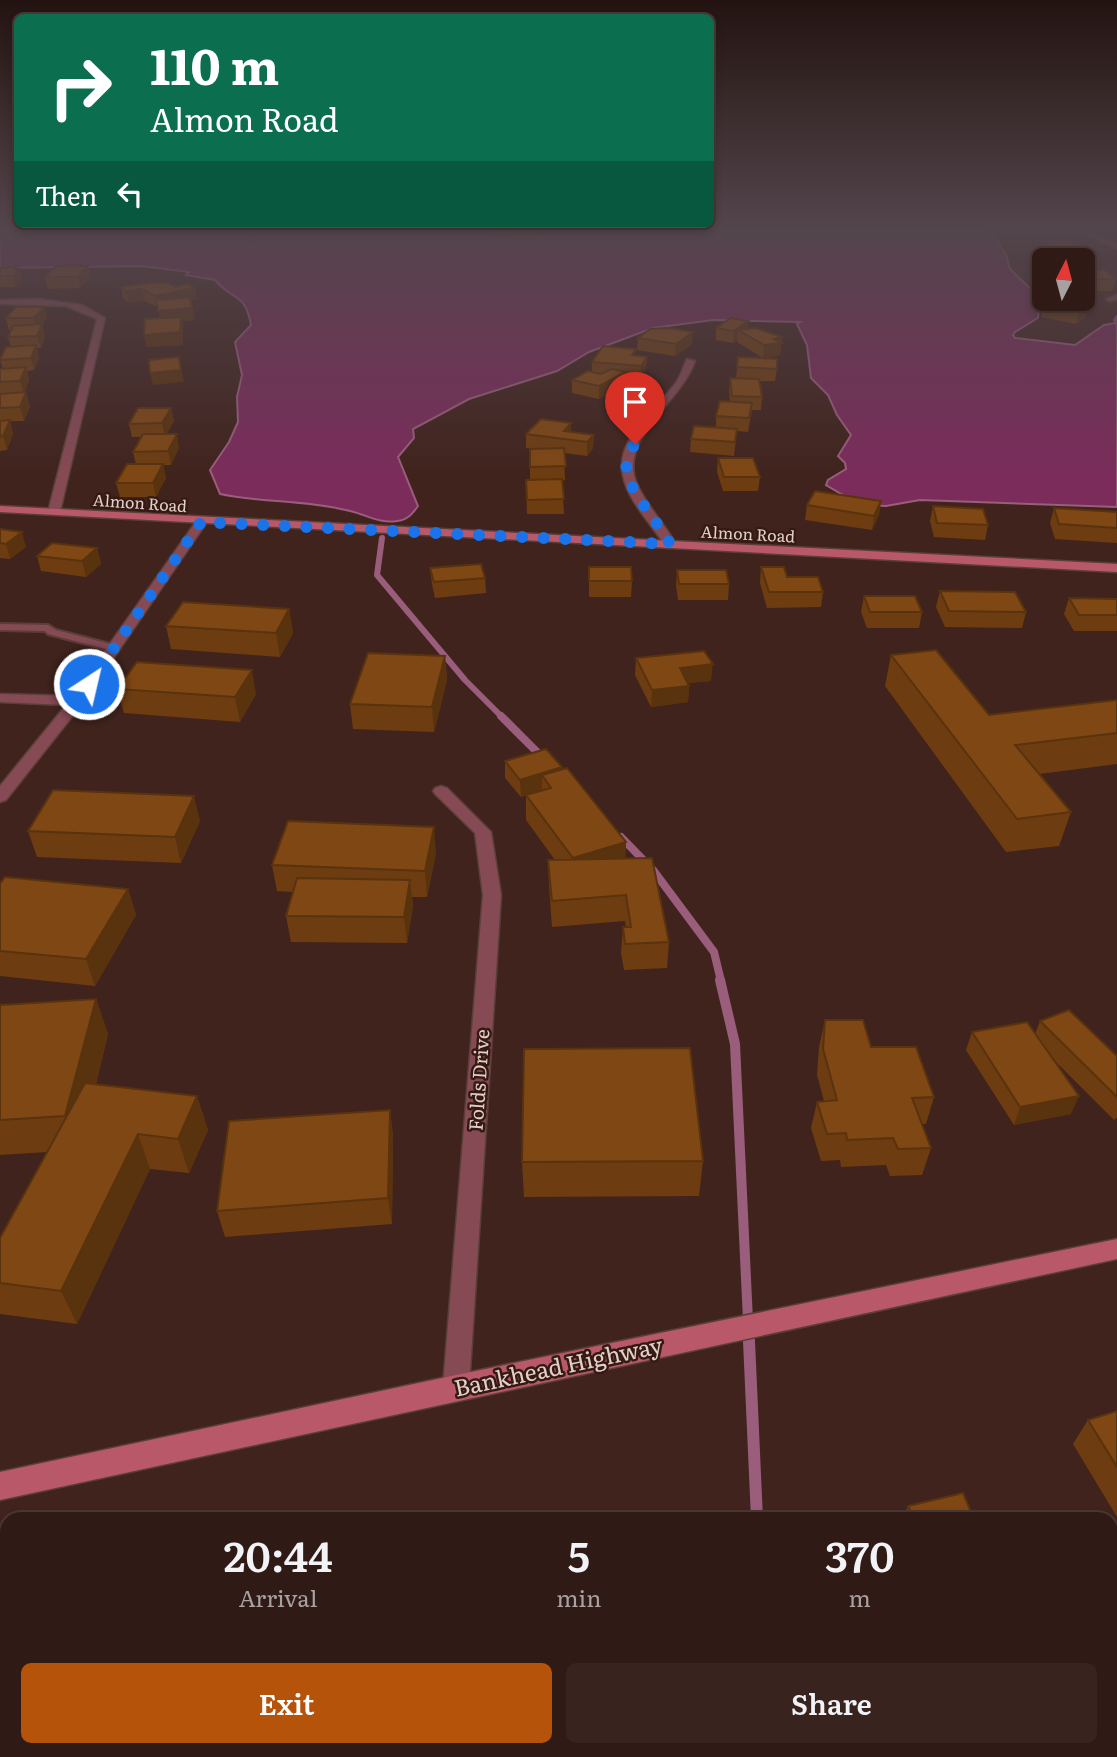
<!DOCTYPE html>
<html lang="en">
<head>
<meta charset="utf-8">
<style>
  :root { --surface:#301a16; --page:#38231f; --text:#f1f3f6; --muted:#a8a1a1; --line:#4b3835; --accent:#b45309 }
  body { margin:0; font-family:Literata,serif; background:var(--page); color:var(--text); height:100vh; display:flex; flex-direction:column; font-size:26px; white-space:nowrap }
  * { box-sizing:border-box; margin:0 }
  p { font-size:23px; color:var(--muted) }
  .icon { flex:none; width:38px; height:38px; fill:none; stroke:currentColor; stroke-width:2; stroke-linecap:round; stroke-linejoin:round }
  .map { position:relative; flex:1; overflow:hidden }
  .side { position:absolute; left:0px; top:1512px; width:1118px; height:245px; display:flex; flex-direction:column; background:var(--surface); border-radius:21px 21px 0 0; box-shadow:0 4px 10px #0003,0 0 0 2px var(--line) }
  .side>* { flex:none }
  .hud { position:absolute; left:14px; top:14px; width:700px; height:214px; border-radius:10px; box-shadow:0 4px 10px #0003,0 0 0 2px var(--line); background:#0b6e4f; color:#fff; overflow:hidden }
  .needle { width:46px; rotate:6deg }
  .fabs { position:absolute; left:1032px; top:248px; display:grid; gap:14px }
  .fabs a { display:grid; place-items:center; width:63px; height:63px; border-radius:10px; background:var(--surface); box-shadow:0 4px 10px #0003,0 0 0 2px var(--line); font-size:35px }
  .pin { position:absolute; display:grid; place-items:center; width:60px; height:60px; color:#fff; margin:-72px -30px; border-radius:50% 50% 50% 0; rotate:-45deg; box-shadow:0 0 7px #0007 }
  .pin .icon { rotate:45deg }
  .me { position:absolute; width:77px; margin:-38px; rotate:35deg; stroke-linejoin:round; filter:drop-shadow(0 0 5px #0008) }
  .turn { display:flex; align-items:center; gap:24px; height:147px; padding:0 21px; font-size:32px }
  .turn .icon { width:91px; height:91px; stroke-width:2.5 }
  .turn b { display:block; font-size:49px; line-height:60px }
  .then { display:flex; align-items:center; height:66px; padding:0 21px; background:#0003; gap:14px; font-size:26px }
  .eta { display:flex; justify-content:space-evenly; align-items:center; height:119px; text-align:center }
  .eta b { font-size:42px; font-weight:600; line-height:49px }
  .primary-button { display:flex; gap:14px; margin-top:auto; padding:14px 21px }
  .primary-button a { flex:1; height:80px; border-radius:10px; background:var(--accent); color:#fff; font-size:28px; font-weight:600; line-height:80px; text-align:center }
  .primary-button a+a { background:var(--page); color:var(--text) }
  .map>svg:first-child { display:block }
</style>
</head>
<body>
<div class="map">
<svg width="1117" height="1757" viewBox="0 0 1117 1757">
  <rect width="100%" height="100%" fill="#40231d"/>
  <path fill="#7b2c5b" stroke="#9a5d7c" stroke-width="2" d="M0,230H473L544,237L549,231L546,230H985L995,237L1006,255L1010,269L1040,298L1038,318L1015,332L1013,335L1015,338L1075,345L1104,325L1116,323L1114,320L1117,316V507L920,500L886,506L860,505L826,485L828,480L846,469L845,463L838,456L851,435L837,415L828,395L811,378L807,345L797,324L800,322L713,320L653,328L589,352L557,371L469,399L413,429L414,438L398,457L418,506C413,513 408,520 397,521C380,524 367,515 350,511C308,500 263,503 220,494L210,470L229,442L238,422L237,397L242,375L235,342L251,325C245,292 234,302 215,280L186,275L189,272L141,266L0,268Z"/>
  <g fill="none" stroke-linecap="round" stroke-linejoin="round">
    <path stroke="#9a5d7c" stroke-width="6" d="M382,538L377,575L465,680L503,718"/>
    <path stroke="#9a5d7c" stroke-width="8" d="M501,716L543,758
      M621,837L653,870L714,952L721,981"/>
    <path stroke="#9a5d7c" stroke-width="10" d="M720,980L735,1044L748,1321"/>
    <path stroke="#9a5d7c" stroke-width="12" d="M748,1319L757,1519
      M768,1750V1757"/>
    <g stroke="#5a3f39" stroke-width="4">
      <path id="lane" d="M1117,295V299L1110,301L1107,299Z
        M0,624L48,625L56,630L118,646L120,648L114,651L48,634L45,631L0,630Z"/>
    </g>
    <g stroke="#5a3f39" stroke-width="3">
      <path id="street" d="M1077,230H1086L1117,244V249Z
        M39,299L82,305L105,318L60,512L54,515L48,512L97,319L66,306L0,304V300Z
        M687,359L695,361C682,401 617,439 637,484C647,506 664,523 676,544L670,548L666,547C652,525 628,501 623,476C614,440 656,409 675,384C681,376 683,367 687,359Z
        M197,520L207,522L82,704L6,800L0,802V786L66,705L0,702V694L73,696Z
        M441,786L447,788L491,832L501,895L469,1387L465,1396L456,1399L447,1396L443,1387L483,895L475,833L435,794L433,791L435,788Z"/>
    </g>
    <g stroke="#5a3f39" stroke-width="3">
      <path id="secondary" d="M0,506L1117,564V572L0,512Z
        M1117,1239V1259L0,1500V1472L456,1375Z"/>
    </g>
    <use href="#lane" fill="#864a54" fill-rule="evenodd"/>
    <use href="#street" fill="#864a54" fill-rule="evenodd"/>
    <use href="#secondary" fill="#b85869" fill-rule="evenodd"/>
  </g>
  <path fill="#6d3d11" d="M1050,241L1081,249L1078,260H1058L1048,251Z
    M17,266L22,280L16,287H0V268Z
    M82,266L91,277L80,288L48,289L45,277Z
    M1083,270L1116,279L1112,291H1091L1083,284Z
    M151,283L197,299L191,300L195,320L182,321L183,329V345L146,347L160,318L158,307L144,301L129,303L123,298L121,287Z
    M1044,305L1088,307L1085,318L1076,324L1041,317Z
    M44,307L47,318L42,324L45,336L41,348H37L39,358L34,370L27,371L29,380L24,393L30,406L24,421H10L13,434L7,450L0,451V369H3L0,360L11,347L8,337L11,330H9L6,318Z
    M748,321L747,329L782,337L780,355L763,358L737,342V339L733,343L716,340V328Z
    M638,338L692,344L675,356L637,350Z
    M636,356L647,357L646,369L640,379L626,377L625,384L599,399L572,393V380L592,372V362Z
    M738,357L777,369L775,381H759L762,397L761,410H752L748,432L737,431L734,456L690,452L691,439L716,428V416L730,401L729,391L730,378H736Z
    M171,408L174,421L166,434L179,448L171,465H163L166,478L156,497H120L116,483L136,464L133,452L141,437H132L129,424Z
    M571,423V432L594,435L593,448L587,456L564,453L565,480L562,481L564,514H527L526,480H530V449H534L526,448V434Z
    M718,458L760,477L758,491H723L717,472Z
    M881,501L879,515L872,530L805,520L807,505Z
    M933,506L988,525L985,540L934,537L930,521Z
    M1054,508L1117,512V543L1055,539L1050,523Z
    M0,529L26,547L10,559L0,558Z
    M97,548L101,564L86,577L41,571L37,556Z
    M589,567L632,581L631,597H589Z
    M761,567L823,592L821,607L767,608L760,583Z
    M430,568L485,578L486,593L435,598L432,584Z
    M677,570L729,584L728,600H678L676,585Z
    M940,591L1026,612L1022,628L945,627L936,607Z
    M864,596L922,612L919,628H867L861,612Z
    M1069,598L1117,599V631H1074L1064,614Z
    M289,609L293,633L280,657L171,649L166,626Z
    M891,655L989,715L1117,700V764L1039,774L1071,812L1059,846L1006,852L885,686Z
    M445,656L447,680L434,732L353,729L350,704Z
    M636,658L711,681L688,683L689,686L688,702L651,707L635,675Z
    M117,689L256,694L240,722L124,713Z
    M505,761L562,767V770L626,842L625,858L669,942L667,968L624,970L621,953L623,927H626L625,921L552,927L549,886L548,860H555L526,820V795L521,797L505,778Z
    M200,821L181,863L37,857L28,831Z
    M436,853L427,897H412L413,906L407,943L291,942L286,916L293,892L277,891L272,865Z
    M0,884L128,889L136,915L95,986L0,976Z
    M96,999L108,1034L96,1084L197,1096L208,1130L189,1173L150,1169L77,1324L0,1314V1238L47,1152L0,1155V1005Z
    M825,1020L871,1047L934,1097L926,1124H922L931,1148L922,1175L890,1176L886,1165L841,1167L840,1160L821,1161L811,1128L817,1102L824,1101L817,1075L819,1047Z
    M1040,1021L1117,1056V1118L1114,1120L1051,1057L1071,1114L1014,1125L966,1050L972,1032L1035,1034Z
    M390,1110L393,1136L392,1224L225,1237L217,1211Z
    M703,1161L699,1196L524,1197L522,1162Z
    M1117,1411V1517L1073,1444L1088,1420Z
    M908,1506L974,1519H902Z"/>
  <path fill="#59320e" d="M81,265L83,272L88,266L91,277L80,288L78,277L80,266Z
    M17,266L18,270L19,269L22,280L16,287L13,276L14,269Z
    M195,288L197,299L157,307L155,296Z
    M142,289L144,301L129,303L126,291Z
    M44,307L47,318L37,330L34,318Z
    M1088,307L1085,318L1076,324L1079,312Z
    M192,308L195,320L182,321L183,329V345L146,347L144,335L161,323L158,311Z
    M748,321L747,332L738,330L737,339L733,343L734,331Z
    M42,324L45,336L41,348L37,336Z
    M693,332L692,344L675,356L676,344Z
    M782,337L780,355L763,358L764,345L774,339Z
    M36,345L39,358L34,370L31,358Z
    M179,357L184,382L153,385L150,373Z
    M647,357L646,369L640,379L641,366Z
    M26,367L29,380L24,394L20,381Z
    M626,372L625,384L599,399V386Z
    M26,392L30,406L24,421L20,407Z
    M171,408L174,421L165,437L162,423Z
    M10,420L13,434L7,450L3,436Z
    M571,423V436L564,431Z
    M177,434L179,448L171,465L168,451Z
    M594,435L593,448L587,456V442Z
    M163,464L166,478L156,497L153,483Z
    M881,501L879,515L872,530L874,516Z
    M22,532L26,547L10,559L6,544Z
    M97,548L101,564L86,577L82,561Z
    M289,609L293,633L280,657L276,633Z
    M445,656L447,680L434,732L432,707Z
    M713,664L711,681L678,684L680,668Z
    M252,670L256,694L240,722L235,697Z
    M689,686L688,702L651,707L652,690Z
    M562,767V784L542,775V790L521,797L520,780Z
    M194,796L200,821L181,863L175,837Z
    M434,827L436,853L427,897L425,871Z
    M626,842L625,868L572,884L573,858Z
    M410,880L413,906L407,943L404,917Z
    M128,889L136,915L95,986L86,959Z
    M96,999L108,1034L79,1150L65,1116Z
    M197,1096L208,1130L189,1173L178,1139Z
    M1079,1096L1071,1114L1014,1125L1020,1107Z
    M390,1110L393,1136L392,1224L388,1198Z
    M138,1134L150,1169L77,1324L61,1291Z
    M320,1750H327L328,1757H321Z"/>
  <path fill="#7f4714" stroke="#59320e" stroke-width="2" d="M1050,241H1070L1081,249H1060Z
    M81,265L80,266H88L78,277H45L56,266Z
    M17,266L14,269H19L13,276H0V268Z
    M1083,270H1104L1116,279H1094Z
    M151,283H168L175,287L187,284L195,288L155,296L142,289L126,291L121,287Z
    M190,297L192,308L158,311L156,300Z
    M1053,300L1088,307L1079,312L1044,305Z
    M16,307H44L34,318H6Z
    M181,317L180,332L144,335L145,319Z
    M731,318L748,321L734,331L716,328Z
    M42,324L37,336L8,337L13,326Z
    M669,328L693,332L676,344L638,338L650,329Z
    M756,328L782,337L774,339L782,343L764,345L738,330Z
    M36,345L31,358L0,360L6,347Z
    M603,346L636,349L632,355L647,357L641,366L592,362Z
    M179,357L181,370L150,373L149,360Z
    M738,357L777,359V369L737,367Z
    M26,367L20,381L0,382V369Z
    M612,369L626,372L599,386L572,380L588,371L601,374Z
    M730,378L759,379L762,397L732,396Z
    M26,392L20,407L0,408V394Z
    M720,401L752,403L749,418L716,416Z
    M138,408H171L162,423L129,424Z
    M541,419L571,423L564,431L594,435L587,442L526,434Z
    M10,420L3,436L0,437V421Z
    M694,426L737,429L735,442L691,439Z
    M143,434H177L168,451L133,452Z
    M564,448L566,466L530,467V449Z
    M718,458H753L760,477H724Z
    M127,464H163L153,483H116Z
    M562,479L564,499L527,500L526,480Z
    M815,491L881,501L874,516L807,505Z
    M933,506L983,509L988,525L937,523Z
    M1054,508L1117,512V528L1059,524Z
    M0,529L22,532L6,544L0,543Z
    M52,543L97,548L82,561L37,556Z
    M481,564L485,578L434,582L430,568Z
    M589,567H631L632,581H589Z
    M761,567H784L787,577H818L823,592H769Z
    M677,570H726L729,584H679Z
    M940,591L1015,592L1026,612L949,611Z
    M864,596H915L922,612H870Z
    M1069,598L1117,599V615H1079Z
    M183,602L289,609L276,633L166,626Z
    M936,650L989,715L1117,700V733L1015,745L1071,812L1017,819L891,655Z
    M704,651L713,664L680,668L689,686L652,690L636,658Z
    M368,653L445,656L432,707L350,704Z
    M137,662L252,670L235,697L117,689Z
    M546,749L562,767L520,780L505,761Z
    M567,768L626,842L573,858L526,795L551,788L542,775Z
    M53,790L194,796L175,837L28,831Z
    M288,821L434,827L425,871L272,865Z
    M652,858L669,942L625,944L623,927H631L626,895L552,901L548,860Z
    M5,877L128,889L86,959L0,951V884Z
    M297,878L410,880L404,917L286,916Z
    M96,999L65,1116L0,1120V1005Z
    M1069,1010L1117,1056V1097L1040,1021Z
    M825,1020H863L871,1047H916L934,1097L912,1098L931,1148L898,1149L893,1138L847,1140L846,1133L827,1134L817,1102L837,1100L823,1049Z
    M1027,1022L1079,1096L1020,1107L972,1032Z
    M690,1048L703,1161L522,1162L524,1049Z
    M85,1083L197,1096L178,1139L138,1134L61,1291L0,1283V1238Z
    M390,1110L388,1198L217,1211L229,1121Z
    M1117,1411V1467L1088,1420Z
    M963,1493L974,1519H914L908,1506Z
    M173,1750H320L321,1757H164L165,1751Z"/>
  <linearGradient id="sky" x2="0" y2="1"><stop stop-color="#231310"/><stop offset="0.48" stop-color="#53454c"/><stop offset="1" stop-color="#53454c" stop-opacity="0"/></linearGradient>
  <rect width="1117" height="476" fill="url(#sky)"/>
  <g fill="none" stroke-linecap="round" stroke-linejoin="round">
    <path stroke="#1a73e8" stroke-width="12" stroke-dasharray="0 21.6" d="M89,684L201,522L670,544C659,521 621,486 627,459C628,454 632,448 635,444"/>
  </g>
  <g text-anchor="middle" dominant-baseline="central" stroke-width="5" stroke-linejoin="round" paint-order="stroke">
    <g font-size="16" fill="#e2cfca" stroke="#351a13">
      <text transform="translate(140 502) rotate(4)">Almon Road</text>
      <text transform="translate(748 533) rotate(3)">Almon Road</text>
    </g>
    <g font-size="19" fill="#e2cfca" stroke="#351a13">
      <text transform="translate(478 1080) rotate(-86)">Folds Drive</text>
    </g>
    <g font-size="23" fill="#e2cfca" stroke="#351a13">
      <text transform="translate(558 1365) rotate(-12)">Bankhead Highway</text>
    </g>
  </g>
</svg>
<div class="fabs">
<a><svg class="needle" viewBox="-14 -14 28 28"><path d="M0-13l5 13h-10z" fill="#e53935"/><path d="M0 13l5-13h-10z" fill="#a8a1a1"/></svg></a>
</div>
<div class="pin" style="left:635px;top:444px;background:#d93025"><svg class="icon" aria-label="arrive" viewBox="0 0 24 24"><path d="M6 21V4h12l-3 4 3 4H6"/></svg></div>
<svg class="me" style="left:89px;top:684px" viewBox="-20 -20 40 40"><circle r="17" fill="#1a73e8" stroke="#fff" stroke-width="3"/><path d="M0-11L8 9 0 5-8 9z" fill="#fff"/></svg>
<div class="hud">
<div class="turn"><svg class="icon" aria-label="right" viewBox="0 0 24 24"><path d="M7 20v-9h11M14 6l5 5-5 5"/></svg><div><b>110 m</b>Almon Road</div></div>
<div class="then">Then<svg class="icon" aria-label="left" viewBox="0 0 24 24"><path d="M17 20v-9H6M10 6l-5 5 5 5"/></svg></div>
</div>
<section class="side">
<div class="eta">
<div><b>20:44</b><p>Arrival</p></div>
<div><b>5</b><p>min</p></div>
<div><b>370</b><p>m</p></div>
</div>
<div class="primary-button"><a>Exit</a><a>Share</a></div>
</section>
</div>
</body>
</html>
